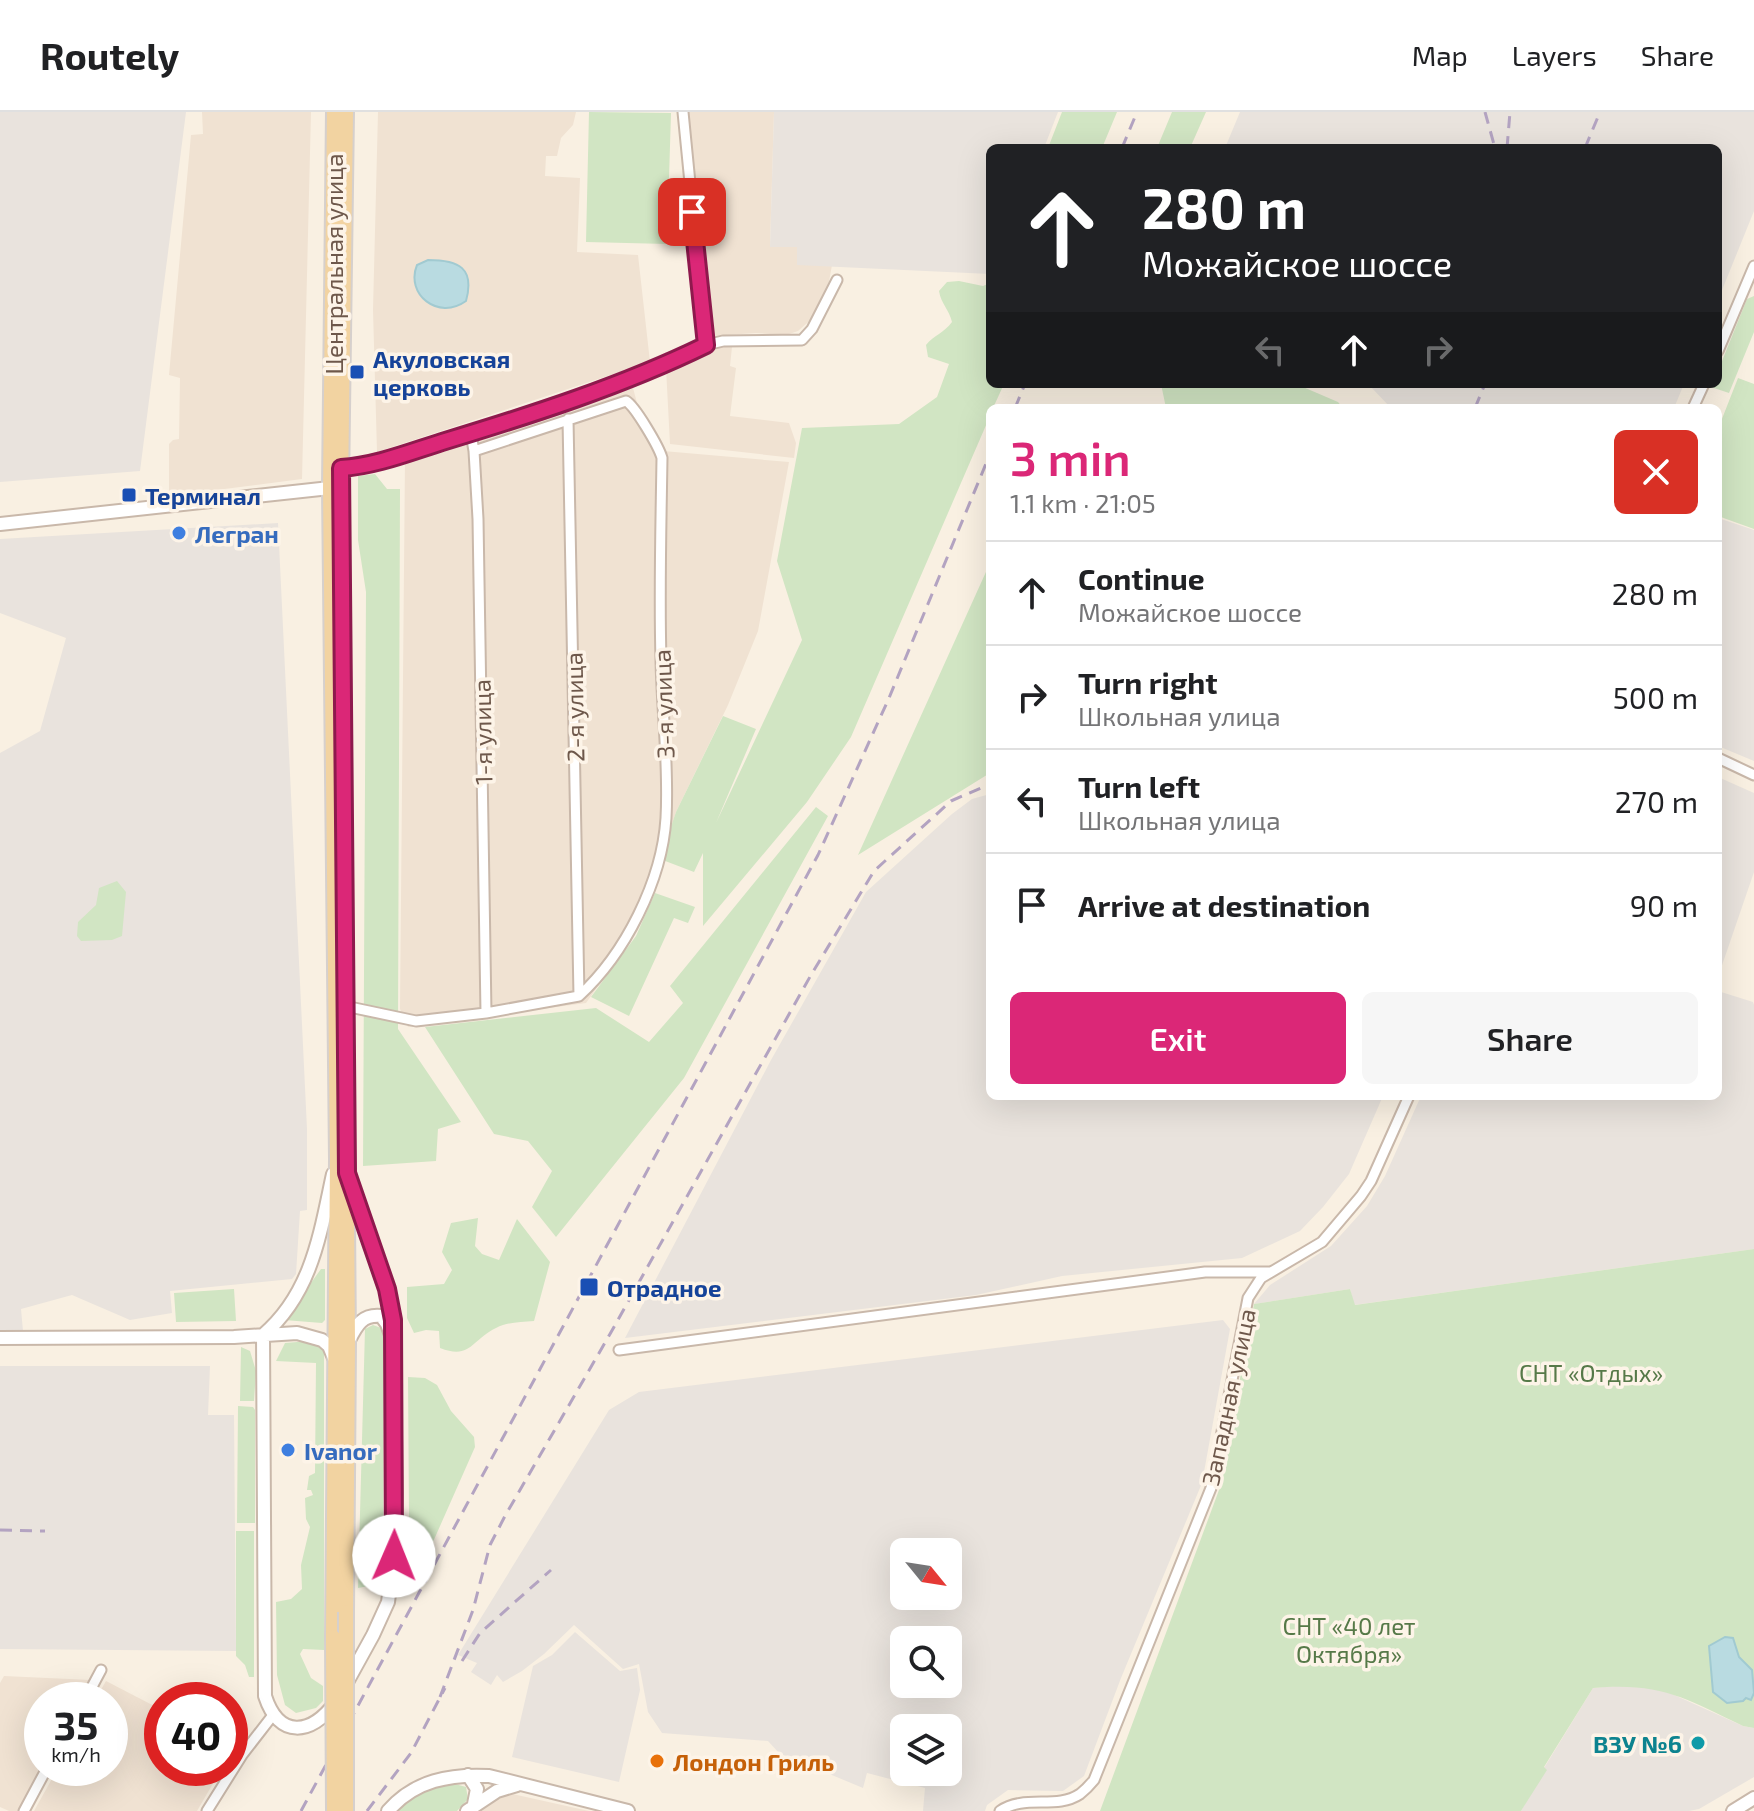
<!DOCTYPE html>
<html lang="en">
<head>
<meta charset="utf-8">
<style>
  :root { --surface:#fff; --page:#f6f6f6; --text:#202124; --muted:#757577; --line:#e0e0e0; --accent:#db2777 }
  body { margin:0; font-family:"Exo 2",sans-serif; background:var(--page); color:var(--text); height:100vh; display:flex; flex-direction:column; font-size:30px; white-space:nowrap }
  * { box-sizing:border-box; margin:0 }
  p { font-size:26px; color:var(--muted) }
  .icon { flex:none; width:44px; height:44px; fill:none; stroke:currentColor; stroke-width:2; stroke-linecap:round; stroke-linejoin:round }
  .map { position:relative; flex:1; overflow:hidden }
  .details { position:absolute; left:986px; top:292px; width:736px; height:696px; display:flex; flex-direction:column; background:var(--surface); border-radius:12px; box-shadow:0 8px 32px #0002 }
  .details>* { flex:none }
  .top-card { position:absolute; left:986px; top:32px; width:736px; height:244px; border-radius:12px; box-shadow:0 8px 32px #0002; background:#202124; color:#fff; overflow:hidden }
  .needle { width:52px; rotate:120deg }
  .tools { position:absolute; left:890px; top:1426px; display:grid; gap:16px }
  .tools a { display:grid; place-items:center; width:72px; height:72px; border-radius:12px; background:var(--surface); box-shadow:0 8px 32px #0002; font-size:40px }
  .speed { position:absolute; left:24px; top:1570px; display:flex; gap:16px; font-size:40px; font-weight:700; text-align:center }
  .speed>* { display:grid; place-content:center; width:104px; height:104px; border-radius:50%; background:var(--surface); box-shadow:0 8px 32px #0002; line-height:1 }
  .speed small { font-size:20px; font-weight:400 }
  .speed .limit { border:12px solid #d22; background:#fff; color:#111 }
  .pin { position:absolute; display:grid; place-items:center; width:68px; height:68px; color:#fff; margin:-34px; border-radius:16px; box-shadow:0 4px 12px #0006 }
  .me { position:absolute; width:88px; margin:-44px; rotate:1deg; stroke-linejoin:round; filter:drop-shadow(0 0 6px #0008) }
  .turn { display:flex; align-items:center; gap:28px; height:168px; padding:0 24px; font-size:36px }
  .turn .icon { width:104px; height:104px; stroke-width:2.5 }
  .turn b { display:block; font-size:56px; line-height:68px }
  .lanes { display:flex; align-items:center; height:76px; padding:0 24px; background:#0003; justify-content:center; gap:40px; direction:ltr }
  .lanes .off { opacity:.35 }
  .round { display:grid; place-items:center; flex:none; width:84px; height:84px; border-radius:12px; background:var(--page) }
  .summary { display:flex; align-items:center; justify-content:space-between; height:136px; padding:0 24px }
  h1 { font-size:48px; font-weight:600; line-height:60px; color:var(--accent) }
  .action { display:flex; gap:16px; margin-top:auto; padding:16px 24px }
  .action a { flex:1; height:92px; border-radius:12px; background:var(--accent); color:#fff; font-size:32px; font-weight:600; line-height:92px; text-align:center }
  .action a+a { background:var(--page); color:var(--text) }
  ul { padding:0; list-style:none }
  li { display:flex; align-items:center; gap:24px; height:104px; padding:0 24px; border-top:2px solid var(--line) }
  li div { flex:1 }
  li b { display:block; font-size:30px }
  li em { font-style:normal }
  header { display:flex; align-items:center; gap:48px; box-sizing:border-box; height:112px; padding:0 40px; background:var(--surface); border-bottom:2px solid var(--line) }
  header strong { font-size:38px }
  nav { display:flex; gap:44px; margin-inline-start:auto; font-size:28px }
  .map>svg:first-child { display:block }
</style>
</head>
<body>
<header>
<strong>Routely</strong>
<nav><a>Map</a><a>Layers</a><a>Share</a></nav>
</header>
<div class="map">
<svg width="1754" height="1699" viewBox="0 0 1754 1699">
  <rect width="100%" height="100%" fill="#f9f0e2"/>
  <path fill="#f0e2d2" d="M202,0H311L302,367L169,384V332L173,328L179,327L180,266L169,263L191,23L203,22Z
    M378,0H576L573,13L561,26L557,44H546L545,64L580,66L577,140L638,143L650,250L377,340L373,198Z
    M687,0H774L770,134L797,135V153H832L828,175L814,205L798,219L786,223L756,221L711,224L699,142Z
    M715,235H732L730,254L736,256L730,304L789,311L796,331L794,346L670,332L666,256Z
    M633,276L637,291L663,339L789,350L758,519L728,593L676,700L645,800L634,824L586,891L408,915L400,897L405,347Z
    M4,1564L91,1568L79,1588H42V1656L19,1699H9L0,1695V1571Z
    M106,1569L162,1598V1656H222L197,1699H34L58,1656H110V1588H95Z
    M508,1681L589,1699H476L490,1687Z"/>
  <path fill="#e9e3dd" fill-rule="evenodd" d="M0,0H186L140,359L0,370Z
    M774,0H1058L1044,36H990V162L797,153V135H770Z
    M1240,0H1754V99L1718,188V36H1225Z
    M1368,272H1684L1674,296H1391Z
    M1718,406L1754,418V649L1718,634Z
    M278,411L307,1017V1098L300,1099L296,1162L292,1167L170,1179L172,1201L130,1208L72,1183L21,1197L23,1219H0V641L40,619L66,526L0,501V427Z
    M1718,665L1754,681V760L1718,865Z
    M990,682V984H1383L1349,1062L1323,1095L1300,1119L1242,1146L1062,1164L976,1183L625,1226L771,948L866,780L952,702L972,687Z
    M1718,879L1753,890L1754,893V1137L1354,1193L1350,1177L1254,1192L1270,1173L1331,1134L1367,1094L1385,1064L1421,984H1718Z
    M1223,1208L1230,1217L1202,1371L1121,1566L1084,1664L1063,1679L1008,1678L987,1693L985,1699H923L925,1676L867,1661L863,1676L779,1641L768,1629L662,1621L648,1600L639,1552L623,1557L574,1513L544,1542L522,1559L503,1570L497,1563L491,1573L471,1560L477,1551L458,1543L609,1298L639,1280ZM904,1440H948V1484H904ZM904,1528H948V1572H904ZM904,1616H948V1660H904Z
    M0,1254H210L208,1303H234L236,1539L0,1537Z
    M575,1520L620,1559L637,1556L640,1578L619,1670L512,1645L533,1554L552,1543Z
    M1627,1573L1661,1577L1743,1614L1754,1616V1665L1699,1697L1689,1699H1521L1544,1656L1593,1576Z"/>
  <path fill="#d1e5c3" d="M589,0L671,1L667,132L586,130Z
    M1062,0H1117L1102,36H1048Z
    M1172,0H1206L1190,36H1157Z
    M959,169L983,174L990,171V272H1004L993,296H990V304L851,625L807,690L703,814V741L694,760L660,747L676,700L723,604L756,617L716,711L802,528L777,449L802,316L899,312L937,285L949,252L928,245L926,233C934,223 944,221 952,210C949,197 941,192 939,179L947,170Z
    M1754,184V220L1729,281L1711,275L1713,272H1718V259L1747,187Z
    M1738,266L1754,272V417L1718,404V317Z
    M1161,272H1296L1338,290L1343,296H1166Z
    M375,362L387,377H400L398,917L461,1010L438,1017L436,1049L363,1054L366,480L358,428V364Z
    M990,451V661L858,743Z
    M816,695L828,704L684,966L556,1125L532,1095L552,1059L528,1029L494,1022L425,915L596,896L649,930L683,891L670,874Z
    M117,769L126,780L122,824L112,828L81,829L77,824L78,810L96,793L99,776Z
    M655,781L695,795L688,811L674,806L629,904L591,885L636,824Z
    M478,1106L475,1134L482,1142L499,1148L517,1107L550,1150L534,1209C520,1210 508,1210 496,1216C471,1228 471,1248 440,1236L439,1219L426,1218L414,1221L407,1206V1175L444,1172L452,1158L442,1140L451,1111Z
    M1754,1137V1616L1743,1614C1685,1586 1660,1570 1593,1576L1544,1655L1547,1658L1521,1699H1100L1219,1378L1254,1192L1350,1177L1355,1193Z
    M321,1157H325V1208L322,1211L284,1208Z
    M234,1177L236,1209L176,1210L174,1181Z
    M373,1213L381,1216L384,1223L383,1456L380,1472L358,1476L365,1217Z
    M297,1230C308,1230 317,1230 324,1240V1538L303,1537L300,1542L311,1566L323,1574V1589L316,1596L296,1601L285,1593L277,1563L276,1490L291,1487L302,1477L301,1453L310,1415L306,1407L305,1386L313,1383L311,1378H307L309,1364L315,1361L316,1251L276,1249L285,1231Z
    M241,1235L250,1239L256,1259L254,1289H240Z
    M408,1265L425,1266L437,1273L451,1299L474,1325L475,1335L417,1466L408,1469L405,1467L409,1406Z
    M238,1294L253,1295L255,1298V1411H237Z
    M236,1419H254V1565H249L245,1553L236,1544Z
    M455,1672L466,1675L468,1687L457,1699H395C410,1680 432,1674 455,1672Z"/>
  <path fill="#b9dbe1" stroke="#a1cad1" stroke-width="2" d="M428,148C459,148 475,156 466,189C438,209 405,182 417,153Z
    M1725,1525L1733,1526L1739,1545L1752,1558L1754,1581L1751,1588L1746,1586L1743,1589L1727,1591L1713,1580L1709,1534Z"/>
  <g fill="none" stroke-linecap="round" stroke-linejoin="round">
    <g stroke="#c9b8aa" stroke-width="13">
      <path id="minor" d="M683,0L706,233
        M1718,239L1754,154
        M1693,296L1704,272
        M568,307L579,884
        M471,322L474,339L626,289C635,294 659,335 662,346C661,413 659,480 661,548C662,600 669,654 666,706C662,769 625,842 579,884
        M474,339L478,407L486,901
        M341,356L377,350L471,322L656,257L706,233L723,229L802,228L812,217L837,168
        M1718,646L1754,663
        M345,894L416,909L486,901L579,884
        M619,1238L1205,1160H1269
        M85,1588L101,1558
        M24,1699L47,1656
        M207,1699L242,1643L273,1603
        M1000,1699C1025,1682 1056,1698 1080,1682C1085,1678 1090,1673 1094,1668L1211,1376L1248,1186L1261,1166L1322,1130L1361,1084L1371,1069L1409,984"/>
    </g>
    <g stroke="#c9b8aa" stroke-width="16">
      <path id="tertiary" d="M0,412L339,375
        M333,1062C320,1122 312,1181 263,1223L265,1584C279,1627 311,1623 335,1591
        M0,1226L234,1225L297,1221L322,1228L329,1234L334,1246
        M348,1230C356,1215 361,1202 381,1204L387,1212L391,1223
        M346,1572L373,1523L388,1490L394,1444L396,1381L393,1208L387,1177L349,1068
        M468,1663L477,1677L474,1692
        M388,1699C415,1668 450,1662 489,1664L628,1699
        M467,1699L497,1679L517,1673
        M1733,1699L1754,1686"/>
    </g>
    <g stroke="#d6d0cd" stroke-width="18">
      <path id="primary" d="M346,1500L348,1230L341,374L346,0
        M333,1525L337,1047L330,376L334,0"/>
    </g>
    <use href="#minor" stroke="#fff" stroke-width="9"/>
    <use href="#tertiary" stroke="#fff" stroke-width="12"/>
    <use href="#primary" stroke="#f2d3a1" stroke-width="14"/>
    <path stroke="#b3a3c1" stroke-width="3" stroke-dasharray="12 8" stroke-linecap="butt" d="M1485,0L1495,36
      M1122,36L1137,0
      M1507,36L1510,0
      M1585,36L1600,0
      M1015,296L1025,272
      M1475,296L1485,272
      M0,1418L45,1419
      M462,1549L480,1521L551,1458
      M440,1585L473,1498L490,1433L505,1404L610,1222L811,863L874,759L951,689L990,672
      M301,1699L818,743L889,586L990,342
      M367,1699L411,1641L445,1576"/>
    <g stroke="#d6d0cd" stroke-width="18" stroke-linecap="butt">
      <path id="primary-bridge" d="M346,1500V1699
        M333,1525L334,1699"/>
    </g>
    <use href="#primary-bridge" stroke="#f2d3a1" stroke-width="14"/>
  </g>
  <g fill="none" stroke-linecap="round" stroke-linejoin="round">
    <g stroke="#8e194d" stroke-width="20">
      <path id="route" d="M394,1444L393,1208L387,1177L347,1061L341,356C375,354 410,340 442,330C531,303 622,274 706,233L692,100"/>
    </g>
    <use href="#route" stroke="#db2777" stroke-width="14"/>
  </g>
  <g fill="#1a4fb4" stroke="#fdf4e8" stroke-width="3">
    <rect x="349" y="252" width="16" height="16" rx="4"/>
    <rect x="121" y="375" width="16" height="16" rx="4"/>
    <rect x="579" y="1165" width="20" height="20" rx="4"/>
  </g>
  <g fill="#3f7fe0" stroke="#fdf4e8" stroke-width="3">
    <circle cx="179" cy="421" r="8"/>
    <circle cx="288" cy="1338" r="8"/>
  </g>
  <circle fill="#0f9aa8" stroke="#fdf4e8" stroke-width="3" cx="1698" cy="1631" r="8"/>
  <circle fill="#e8710a" stroke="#fdf4e8" stroke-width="3" cx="657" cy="1649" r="8"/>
  <g text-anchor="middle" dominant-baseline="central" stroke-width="7" stroke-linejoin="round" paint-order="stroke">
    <g font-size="24" fill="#6e584b" stroke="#fdf4e8">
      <text transform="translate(333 152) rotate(-90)">Центральная улица</text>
      <text transform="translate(663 592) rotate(-92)">3-я улица</text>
      <text transform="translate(574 595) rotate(-91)">2-я улица</text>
      <text transform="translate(482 620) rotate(-91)">1-я улица</text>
      <text transform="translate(1228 1285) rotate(-78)">Западная улица</text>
    </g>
    <g font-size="24" font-weight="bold" fill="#164399" stroke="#fdf4e8" text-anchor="start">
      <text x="373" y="246">Акуловская<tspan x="373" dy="28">церковь</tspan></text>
      <text x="145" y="383">Терминал</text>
      <text x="607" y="1175">Отрадное</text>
    </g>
    <g font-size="24" font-weight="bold" fill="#366cbe" stroke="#fdf4e8" text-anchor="start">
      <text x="195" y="421">Легран</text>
      <text x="304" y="1338">Ivanor</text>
    </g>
    <g font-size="24" fill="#567948" stroke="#fdf4e8">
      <text x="1591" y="1260">СНТ «Отдых»</text>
      <text x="1349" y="1513">СНТ «40 лет<tspan x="1349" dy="28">Октября»</tspan></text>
    </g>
    <g font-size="24" font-weight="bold" fill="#0d838f" stroke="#fdf4e8" text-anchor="end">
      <text x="1682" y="1631">ВЗУ №6</text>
    </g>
    <g font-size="24" font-weight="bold" fill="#c56008" stroke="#fdf4e8" text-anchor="start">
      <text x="673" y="1649">Лондон Гриль</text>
    </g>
  </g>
</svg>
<div class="tools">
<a><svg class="needle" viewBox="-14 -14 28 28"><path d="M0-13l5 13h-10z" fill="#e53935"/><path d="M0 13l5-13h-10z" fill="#757577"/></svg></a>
<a><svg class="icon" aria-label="search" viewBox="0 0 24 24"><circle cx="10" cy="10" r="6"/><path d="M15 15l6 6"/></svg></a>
<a><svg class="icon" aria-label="layers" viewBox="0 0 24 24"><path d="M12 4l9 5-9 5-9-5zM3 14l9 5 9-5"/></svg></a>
</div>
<div class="speed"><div>35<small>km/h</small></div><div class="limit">40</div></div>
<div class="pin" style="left:692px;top:100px;background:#d93025"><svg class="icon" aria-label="arrive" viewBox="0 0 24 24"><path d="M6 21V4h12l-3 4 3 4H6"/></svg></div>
<svg class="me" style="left:394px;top:1444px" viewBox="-20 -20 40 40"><circle r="19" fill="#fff"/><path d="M0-13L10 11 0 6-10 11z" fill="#db2777"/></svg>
<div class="top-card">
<div class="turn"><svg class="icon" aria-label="ahead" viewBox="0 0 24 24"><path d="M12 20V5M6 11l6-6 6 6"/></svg><div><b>280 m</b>Можайское шоссе</div></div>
<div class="lanes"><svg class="icon off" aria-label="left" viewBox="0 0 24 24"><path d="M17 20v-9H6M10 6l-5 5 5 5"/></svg><svg class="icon" aria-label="ahead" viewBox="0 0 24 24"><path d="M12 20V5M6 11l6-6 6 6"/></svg><svg class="icon off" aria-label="right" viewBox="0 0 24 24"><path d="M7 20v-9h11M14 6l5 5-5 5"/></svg></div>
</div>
<section class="details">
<div class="summary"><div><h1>3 min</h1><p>1.1 km · 21:05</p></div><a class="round" style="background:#d93025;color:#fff"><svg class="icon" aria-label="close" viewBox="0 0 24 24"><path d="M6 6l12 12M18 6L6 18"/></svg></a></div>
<ul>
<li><svg class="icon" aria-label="ahead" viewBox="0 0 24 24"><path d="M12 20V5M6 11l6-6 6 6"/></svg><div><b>Continue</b><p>Можайское шоссе</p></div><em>280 m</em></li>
<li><svg class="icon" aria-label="right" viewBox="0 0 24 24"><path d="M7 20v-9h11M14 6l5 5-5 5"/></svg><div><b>Turn right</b><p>Школьная улица</p></div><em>500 m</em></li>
<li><svg class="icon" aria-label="left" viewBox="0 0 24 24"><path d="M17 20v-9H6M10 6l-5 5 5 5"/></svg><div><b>Turn left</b><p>Школьная улица</p></div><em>270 m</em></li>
<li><svg class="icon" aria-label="arrive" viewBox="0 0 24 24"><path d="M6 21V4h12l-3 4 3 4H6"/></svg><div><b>Arrive at destination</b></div><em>90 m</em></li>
</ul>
<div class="action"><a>Exit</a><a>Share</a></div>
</section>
</div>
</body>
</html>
